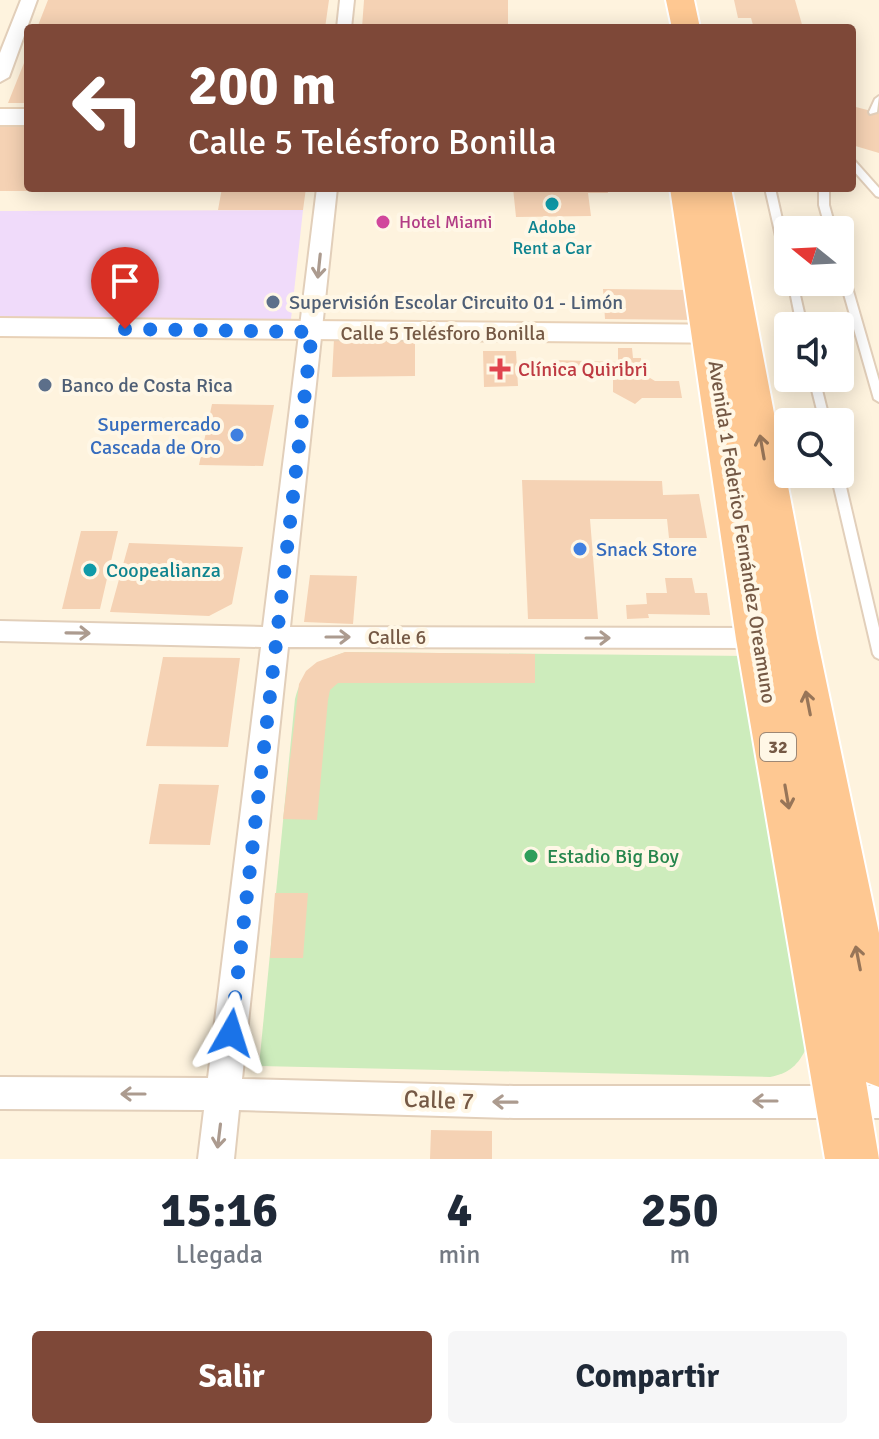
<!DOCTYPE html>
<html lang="es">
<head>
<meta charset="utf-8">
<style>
  :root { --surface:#fff; --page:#f6f6f7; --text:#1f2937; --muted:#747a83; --accent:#7e4838 }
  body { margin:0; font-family:Signika,sans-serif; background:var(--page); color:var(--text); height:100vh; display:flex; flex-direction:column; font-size:30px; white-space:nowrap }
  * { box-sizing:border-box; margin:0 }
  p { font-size:26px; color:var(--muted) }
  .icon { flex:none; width:44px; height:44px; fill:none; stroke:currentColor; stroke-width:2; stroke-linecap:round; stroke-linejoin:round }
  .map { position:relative; height:1159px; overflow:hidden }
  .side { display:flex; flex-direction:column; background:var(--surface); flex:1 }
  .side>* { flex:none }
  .guide { position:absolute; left:24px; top:24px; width:832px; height:168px; border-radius:8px; box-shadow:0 4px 20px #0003; background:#7e4838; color:#fff; overflow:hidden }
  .needle { width:52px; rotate:288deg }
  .fabs { position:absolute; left:774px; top:216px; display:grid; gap:16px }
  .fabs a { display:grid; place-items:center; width:80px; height:80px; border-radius:8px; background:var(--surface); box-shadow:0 4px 20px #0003; font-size:40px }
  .pin { position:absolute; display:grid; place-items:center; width:68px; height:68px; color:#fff; margin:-82px -34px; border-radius:50% 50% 50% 0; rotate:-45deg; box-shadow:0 0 8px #0007 }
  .pin .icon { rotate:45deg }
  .me { position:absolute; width:88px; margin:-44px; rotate:6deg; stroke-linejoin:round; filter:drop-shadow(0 0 6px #0008) }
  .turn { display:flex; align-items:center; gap:28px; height:168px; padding:0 32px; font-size:36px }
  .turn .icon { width:104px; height:104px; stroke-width:2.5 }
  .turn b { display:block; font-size:56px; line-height:68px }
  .eta { display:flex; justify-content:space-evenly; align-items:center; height:136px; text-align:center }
  .eta b { font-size:48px; font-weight:700; line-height:56px }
  .primary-button { display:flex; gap:16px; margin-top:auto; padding:16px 32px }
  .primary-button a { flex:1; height:92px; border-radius:8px; background:var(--accent); color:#fff; font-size:32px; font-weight:700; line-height:92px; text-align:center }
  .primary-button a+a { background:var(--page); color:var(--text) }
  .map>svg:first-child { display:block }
</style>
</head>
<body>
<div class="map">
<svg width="879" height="1159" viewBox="0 0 879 1159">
  <rect width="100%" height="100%" fill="#fef3de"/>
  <path fill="#f0dbfa" d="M303,210L291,319H0V211Z"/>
  <path fill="#cdecbc" d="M346,652L748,656L807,1047C798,1065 790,1073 770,1077L259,1066L295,699C302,670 318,661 346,652Z"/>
  <path fill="#f5d2b4" d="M48,0H329L325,28H37Z
    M364,0H508V28H362Z
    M734,0H795L803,28L753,25L751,18H738Z
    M28,53V103H8Z
    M852,106L879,113V153L852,145Z
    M0,124H28V188H36L35,191H0Z
    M222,188H306L303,210H218Z
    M513,188H607L608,193H588L591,216L516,217Z
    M603,289L691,290L696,320L605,319Z
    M334,339H415V376L332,377Z
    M618,348H632L633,358H641L642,373L655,381H679L682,398H642L635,404L613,392V373L555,371V360L618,362Z
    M483,351H516L518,386L484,387Z
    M212,404L274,405L263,466L199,465Z
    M522,480L662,481L663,495L699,494L707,538H669L667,519H590L598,619H528Z
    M81,531H118L100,609H62Z
    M129,543L243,547L232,604L209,616L110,612Z
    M310,575L357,576L353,624L304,622Z
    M665,578H692L695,593H707L710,615L648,614L649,618L627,619L626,605L647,604L646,593H667Z
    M345,652L535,654V683H338L330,690L328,700L317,820L283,819L299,684L306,671L317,662Z
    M163,657L240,658L228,747L146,746Z
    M159,784L219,785L210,845L149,844Z
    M275,893H308L303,958H270Z
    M431,1130L492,1131V1159H430Z"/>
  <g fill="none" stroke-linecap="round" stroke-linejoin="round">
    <g stroke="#e2cfba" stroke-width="4">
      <path id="service" d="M879,96L877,112L870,114L869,112L875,99Z
        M852,160L855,161L879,188V197L876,196L852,169Z
        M765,188H775L788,246V270L783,267Z
        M819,188H829V205L836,230H826L819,205Z
        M840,260L845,263L879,381V402L874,399L840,280Z
        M788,281L797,282L807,326H797Z
        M809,378H819L830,422H820Z
        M840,471L843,474L879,628V659L875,657L873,654L831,474H840Z"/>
    </g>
    <g stroke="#e2cfba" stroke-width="4">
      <path id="pedestrian" d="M340,0H354L351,28H337Z"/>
    </g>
    <g stroke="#e2cfba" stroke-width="4">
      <path id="minor" d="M21,0H37L9,77L0,82V53Z
        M317,188H337L290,627L772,628L782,631L785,638L782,645L772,648L288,647L242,1079L514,1086H879V1118H514L239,1110L234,1159H198L204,1110L0,1109V1077L208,1078L261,647L0,641V621L263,627Z"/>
    </g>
    <g stroke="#e8d1b7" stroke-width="4">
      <path id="secondary" d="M0,109H28V125H0Z
        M0,318L738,325L749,327L753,334L749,341L738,343L0,336Z"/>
    </g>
    <g stroke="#fff" stroke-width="4">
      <path id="trunk" d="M666,0H694L700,28H672Z
        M670,188H731L817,638L879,933V1087L866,1082L879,1159H825L736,639Z"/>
    </g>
    <use href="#service" fill="#fff" fill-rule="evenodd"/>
    <use href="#pedestrian" fill="#fff" fill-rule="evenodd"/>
    <use href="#minor" fill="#fff" fill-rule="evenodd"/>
    <use href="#secondary" fill="#fff" fill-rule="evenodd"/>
    <use href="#trunk" fill="#fec892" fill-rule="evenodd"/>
  </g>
  <defs><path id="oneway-shaft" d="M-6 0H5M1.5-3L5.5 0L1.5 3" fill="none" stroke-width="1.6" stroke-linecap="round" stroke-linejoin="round" transform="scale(2)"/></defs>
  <g stroke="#ac9b8f">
    <use href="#oneway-shaft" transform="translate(319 266) rotate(96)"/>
    <use href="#oneway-shaft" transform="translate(78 633) rotate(1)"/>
    <use href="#oneway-shaft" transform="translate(338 637)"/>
    <use href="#oneway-shaft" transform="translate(598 638)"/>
    <use href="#oneway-shaft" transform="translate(133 1094) rotate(-180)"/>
    <use href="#oneway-shaft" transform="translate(765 1101) rotate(-180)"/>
    <use href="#oneway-shaft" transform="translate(505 1102) rotate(-179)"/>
    <use href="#oneway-shaft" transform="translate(219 1136) rotate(97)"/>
  </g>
  <g stroke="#977558">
    <use href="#oneway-shaft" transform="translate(762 447) rotate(-100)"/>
    <use href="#oneway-shaft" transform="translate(808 703) rotate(-101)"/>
    <use href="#oneway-shaft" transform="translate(787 797) rotate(80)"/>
    <use href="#oneway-shaft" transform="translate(858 958) rotate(-101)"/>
  </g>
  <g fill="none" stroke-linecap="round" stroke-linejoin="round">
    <path stroke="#1a73e8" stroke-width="14" stroke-dasharray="0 25.2" d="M125,329L312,332L231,1033"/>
  </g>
  <g fill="#0f9aa8" stroke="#fff7e6" stroke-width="3">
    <circle cx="552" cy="204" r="8"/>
    <circle cx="90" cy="570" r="8"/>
  </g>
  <circle fill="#d1479c" stroke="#fff7e6" stroke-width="3" cx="383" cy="222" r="8"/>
  <g fill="#5c6f8a" stroke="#fff7e6" stroke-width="3">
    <circle cx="273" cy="302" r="8"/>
    <circle cx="45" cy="385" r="8"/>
  </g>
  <path fill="#e0444e" stroke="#fff7e6" stroke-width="3" d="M496 357h8v8h8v8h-8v8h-8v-8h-8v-8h8z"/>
  <g fill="#3f7fe0" stroke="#fff7e6" stroke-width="3">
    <circle cx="237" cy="435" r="8"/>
    <circle cx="580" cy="549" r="8"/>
  </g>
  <circle fill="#2e9e5b" stroke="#fff7e6" stroke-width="3" cx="531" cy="856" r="8"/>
  <g text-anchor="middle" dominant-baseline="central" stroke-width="8" stroke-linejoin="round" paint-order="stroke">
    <g font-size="18" fill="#b23c85" stroke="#fff7e6" text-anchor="start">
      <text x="399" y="222">Hotel Miami</text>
    </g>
    <g font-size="18" fill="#0d838f" stroke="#fff7e6">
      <text x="552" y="227">Adobe<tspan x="552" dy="21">Rent a Car</tspan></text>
    </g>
    <rect fill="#fff7e6" stroke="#9e8875" stroke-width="2" x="760" y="733" width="36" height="28" rx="6"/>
    <g font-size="18" font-weight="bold" fill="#755945">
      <text x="778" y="747">32</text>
    </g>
    <g font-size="20" fill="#4e5e75" stroke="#fff7e6" text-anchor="start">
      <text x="289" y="302">Supervisión Escolar Circuito 01 - Limón</text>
      <text x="61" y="385">Banco de Costa Rica</text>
    </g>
    <g font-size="20" fill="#755945" stroke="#fff7e6">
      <text x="443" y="333">Calle 5 Telésforo Bonilla</text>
      <text transform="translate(742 532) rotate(81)">Avenida 1 Federico Fernández Oreamuno</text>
      <text x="397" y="637">Calle 6</text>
    </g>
    <g font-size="20" fill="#be3a42" stroke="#fff7e6" text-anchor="start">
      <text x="518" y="369">Clínica Quiribri</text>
    </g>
    <g font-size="20" fill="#366cbe" stroke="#fff7e6" text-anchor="end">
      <text x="221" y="424">Supermercado<tspan x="221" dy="23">Cascada de Oro</tspan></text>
      <text x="596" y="549" text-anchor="start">Snack Store</text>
    </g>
    <g font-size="20" fill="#0d838f" stroke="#fff7e6" text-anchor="start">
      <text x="106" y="570">Coopealianza</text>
    </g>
    <g font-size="20" fill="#27864d" stroke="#fff7e6" text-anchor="start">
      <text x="547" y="856">Estadio Big Boy</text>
    </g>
    <g font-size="24" fill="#755945" stroke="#fff7e6">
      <text transform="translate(439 1100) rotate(2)">Calle 7</text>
    </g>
  </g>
</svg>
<div class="fabs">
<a><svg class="needle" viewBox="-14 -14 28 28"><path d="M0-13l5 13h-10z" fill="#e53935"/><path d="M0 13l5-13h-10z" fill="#747a83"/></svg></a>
<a><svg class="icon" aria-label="sound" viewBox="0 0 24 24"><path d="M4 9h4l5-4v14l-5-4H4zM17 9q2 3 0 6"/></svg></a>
<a><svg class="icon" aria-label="search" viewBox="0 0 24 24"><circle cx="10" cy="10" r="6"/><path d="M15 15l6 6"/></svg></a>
</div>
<div class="pin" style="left:125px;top:329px;background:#d93025"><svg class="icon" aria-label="arrive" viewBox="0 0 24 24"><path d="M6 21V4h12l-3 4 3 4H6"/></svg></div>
<svg class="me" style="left:231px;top:1033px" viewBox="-20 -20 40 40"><path d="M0-17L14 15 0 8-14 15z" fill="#1a73e8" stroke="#fff" stroke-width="4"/></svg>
<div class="guide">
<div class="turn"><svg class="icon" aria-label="left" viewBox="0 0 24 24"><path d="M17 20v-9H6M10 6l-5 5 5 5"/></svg><div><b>200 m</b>Calle 5 Telésforo Bonilla</div></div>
</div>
</div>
<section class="side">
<div class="eta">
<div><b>15:16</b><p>Llegada</p></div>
<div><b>4</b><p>min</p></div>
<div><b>250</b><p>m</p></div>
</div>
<div class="primary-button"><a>Salir</a><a>Compartir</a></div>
</section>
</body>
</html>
